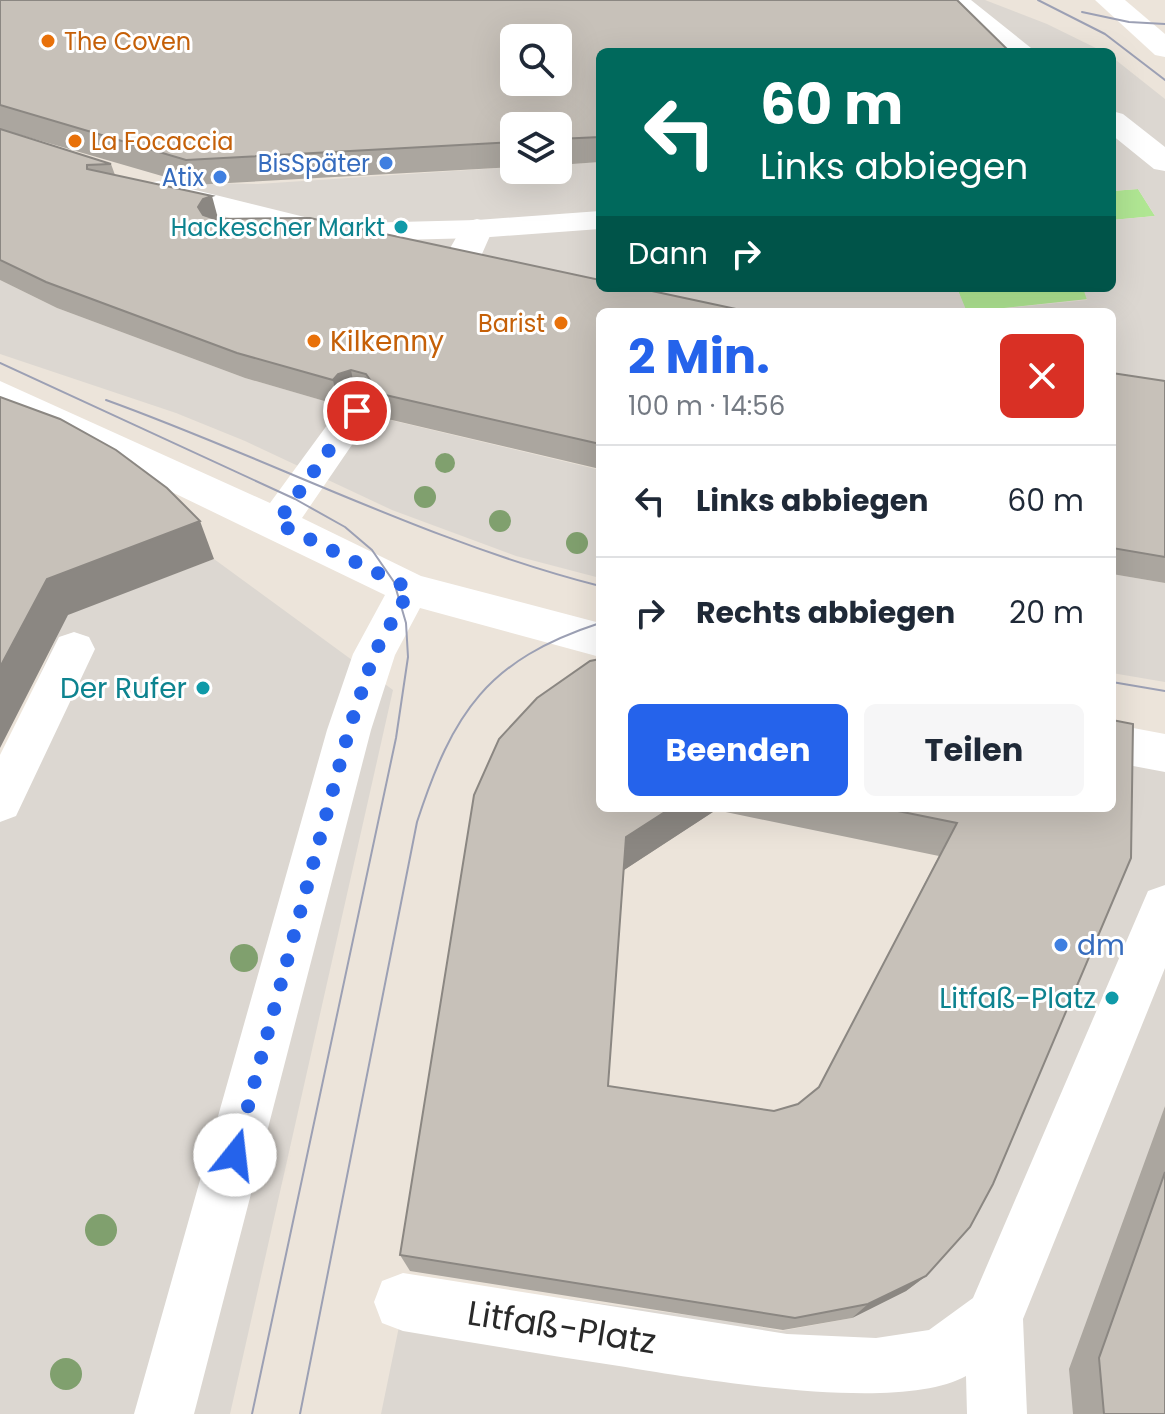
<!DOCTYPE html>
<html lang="de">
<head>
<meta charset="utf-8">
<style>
  :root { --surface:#fff; --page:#f6f6f7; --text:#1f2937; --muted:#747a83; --line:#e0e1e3; --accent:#2563eb }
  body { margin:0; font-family:Poppins,sans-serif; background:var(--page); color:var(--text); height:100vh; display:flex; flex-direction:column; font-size:30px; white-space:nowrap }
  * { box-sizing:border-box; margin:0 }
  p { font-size:26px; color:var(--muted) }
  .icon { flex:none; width:44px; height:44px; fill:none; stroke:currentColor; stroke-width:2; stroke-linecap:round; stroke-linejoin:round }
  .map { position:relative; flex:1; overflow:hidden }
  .details { position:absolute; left:596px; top:308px; width:520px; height:504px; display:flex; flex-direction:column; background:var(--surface); border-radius:12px; box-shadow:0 8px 32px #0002 }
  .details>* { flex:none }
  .top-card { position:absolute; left:596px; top:48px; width:520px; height:244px; border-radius:12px; box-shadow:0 8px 32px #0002; background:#00695c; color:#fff; overflow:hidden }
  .tools { position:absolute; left:500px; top:24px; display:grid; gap:16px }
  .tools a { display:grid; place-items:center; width:72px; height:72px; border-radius:12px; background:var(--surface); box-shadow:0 8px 32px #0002; font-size:40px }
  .pin { position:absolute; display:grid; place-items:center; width:68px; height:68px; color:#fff; margin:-34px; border:4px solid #fff; border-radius:50%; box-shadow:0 2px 8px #0007 }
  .me { position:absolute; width:88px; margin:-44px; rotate:16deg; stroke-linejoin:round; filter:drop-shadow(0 0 6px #0008) }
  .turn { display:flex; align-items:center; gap:28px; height:168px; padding:0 32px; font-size:36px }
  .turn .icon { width:104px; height:104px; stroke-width:2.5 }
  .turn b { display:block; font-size:56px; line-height:68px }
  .then { display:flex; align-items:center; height:76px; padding:0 32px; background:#0003; gap:16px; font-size:30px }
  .round { display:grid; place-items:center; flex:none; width:84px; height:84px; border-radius:12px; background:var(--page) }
  .head { display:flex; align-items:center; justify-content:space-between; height:136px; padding:0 32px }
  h1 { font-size:48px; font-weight:700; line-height:60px; color:var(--accent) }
  .primary-button { display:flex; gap:16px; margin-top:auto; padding:16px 32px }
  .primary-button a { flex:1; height:92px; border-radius:12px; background:var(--accent); color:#fff; font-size:32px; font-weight:700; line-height:92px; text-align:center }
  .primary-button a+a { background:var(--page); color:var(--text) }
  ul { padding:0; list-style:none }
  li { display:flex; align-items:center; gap:24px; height:112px; padding:0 32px; border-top:2px solid var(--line) }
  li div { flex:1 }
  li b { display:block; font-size:30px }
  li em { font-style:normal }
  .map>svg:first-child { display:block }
</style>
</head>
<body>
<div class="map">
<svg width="1165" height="1414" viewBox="0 0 1165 1414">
  <rect width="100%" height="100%" fill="#ece4da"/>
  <path fill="#b0e693" d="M1138,189L1155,216L1112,220V191Z
    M957,288H1083L1088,299L966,312Z"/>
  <path fill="#dcd7d1" d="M926,0H985L1047,24L1104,52H978Z
    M1112,57L1165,99V409L1112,400V312H600L99,191L201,183L258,184L514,167V170H558V165L600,162V288H957L967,312L1087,300L1083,288H1112V220L1155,216L1138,189L1112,191Z
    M0,280L57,308L245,378L386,419L600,470V578L516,556L392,510L245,441L176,413L0,354Z
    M214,559L393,690L230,1414H0V788L37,681L67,614Z
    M1112,574L1165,583V682L1112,673Z
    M1112,761L1165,771V1106L1073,1414H381L409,1278L724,1320L781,1331L852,1318L1112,808Z"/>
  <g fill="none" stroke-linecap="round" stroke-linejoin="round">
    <path fill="#fff" fill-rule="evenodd" d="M600,211V229L477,238L319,242L309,239L304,233L309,227L319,224L477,220Z"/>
    <path fill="#fff" fill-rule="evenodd" d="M940,0H971L1036,52H1004Z
      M1112,111L1123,114L1165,147V171L1154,169L1112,135Z
      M159,181L333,224L337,231L333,238L321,241L148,197L143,190L148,183Z
      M477,219L489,222L493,229L478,263L457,295L445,298L433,295L428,287L461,229L465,222Z
      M0,381L270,503L344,402L357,398L370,402L375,411L302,518L421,576L600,623V657L420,608L395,655L371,730L194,1414H134L327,730L353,654L385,595L0,409Z
      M74,632L89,637L95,649L16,816L0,822V755L59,637Z
      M1112,724L1165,734V772L1112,762Z
      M1165,885V968L1023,1319L1027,1414H967L966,1376C899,1414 699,1379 619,1366C547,1355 475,1343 403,1331L382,1323L374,1302L382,1281L403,1273L787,1334L876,1338L929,1330L973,1298L1148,891Z"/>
    <path fill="#fff" fill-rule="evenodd" d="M1095,0H1125L1165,34V57L1155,55Z"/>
    <path stroke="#9ca0b4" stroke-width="2" d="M1038,0L1105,34L1165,80
      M1082,12L1129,22L1165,24
      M0,363L295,499L345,527L372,550L394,582L406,623L408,657L396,738L252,1414
      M106,400C272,460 428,542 600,586
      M1112,682L1165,691
      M300,1414L417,822C453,712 487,660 600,623"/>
  </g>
  <g fill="#80a06e">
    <circle cx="445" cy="463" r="10"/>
    <circle cx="425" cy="497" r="11"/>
    <circle cx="500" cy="521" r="11"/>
    <circle cx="577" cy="543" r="11"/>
    <circle cx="244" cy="958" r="14"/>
    <circle cx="101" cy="1230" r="16"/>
    <circle cx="66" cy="1374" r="16"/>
  </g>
  <path fill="#aba69f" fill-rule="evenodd" d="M0,0L600,52V162L558,165V126H514V167L193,185L0,129Z
    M0,129L111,164L115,175L218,219L600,312V469L375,416L373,402L371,399L356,395L343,399L338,405L245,378L57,308L0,280Z
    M1112,373L1165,381V583L1112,574Z
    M600,808H1112L926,1276L906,1291L852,1318L783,1330L410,1271L400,1255ZM716,810L939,856L819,1087L798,1104L774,1111L608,1086L624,870Z
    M1165,1106V1414H1073L1069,1369Z"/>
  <path fill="#8b8782" d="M212,196L219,222L211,225L198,207L203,199Z
    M351,370L356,395L343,399L338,405L333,380L338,374Z
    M200,521L214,559L68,615L0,748V667L47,579Z
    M671,808H716V810L624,870L626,837Z
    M926,1276L906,1291L852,1318L868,1304Z"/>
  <path fill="#c7c1b9" stroke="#8b8782" stroke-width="2" fill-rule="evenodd" d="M0,0H957L1010,52H600V137L558,139V126H514V142L186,160L0,105ZM514,38H558V82H514Z
    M0,129L111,164L87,165V169L212,196L203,199L198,207L203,215L215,219L310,218L600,280V288H638L750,312H600V444L381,394L371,391L373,384L366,374L351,370L338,374L333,380L237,353L46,282L0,260Z
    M1112,373L1165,381V557L1112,548Z
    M0,397L60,419L116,450L167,488L200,521L47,579L0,667Z
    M600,659V808H671L626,837L608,1086L774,1111L798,1104L819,1087L957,823L883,808H1112V720L1133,724L1131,858L993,1184L970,1227L926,1276L868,1304L795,1318L400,1255L474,795L499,739L537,698L590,661Z
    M1165,1172V1414H1104L1099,1358Z"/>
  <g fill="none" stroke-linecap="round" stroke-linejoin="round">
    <path stroke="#2563eb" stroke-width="14" stroke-dasharray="0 25.2" d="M235,1155L349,730L374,654L410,589L277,523L357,411"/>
  </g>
  <g fill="#e8710a" stroke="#fff" stroke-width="3">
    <circle cx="48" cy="41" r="8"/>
    <circle cx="75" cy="141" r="8"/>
    <circle cx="561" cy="323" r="8"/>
    <circle cx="314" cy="341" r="8"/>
  </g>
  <g fill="#3f7fe0" stroke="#fff" stroke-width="3">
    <circle cx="386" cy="163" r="8"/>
    <circle cx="220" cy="177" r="8"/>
    <circle cx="1061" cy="945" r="8"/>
  </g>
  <g fill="#0f9aa8" stroke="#fff" stroke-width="3">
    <circle cx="401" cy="227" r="8"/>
    <circle cx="203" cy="688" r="8"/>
    <circle cx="1112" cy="998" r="8"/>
  </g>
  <g text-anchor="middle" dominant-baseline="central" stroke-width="6" stroke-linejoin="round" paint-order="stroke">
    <g font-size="24" fill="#c56008" stroke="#fff" text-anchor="start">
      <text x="64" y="41">The Coven</text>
      <text x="91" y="141">La Focaccia</text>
      <text x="545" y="323" text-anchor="end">Barist</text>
    </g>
    <g font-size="24" fill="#366cbe" stroke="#fff" text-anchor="end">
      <text x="370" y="163">BisSpäter</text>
      <text x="204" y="177">Atix</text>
    </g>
    <g font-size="24" fill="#0d838f" stroke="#fff" text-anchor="end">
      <text x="385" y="227">Hackescher Markt</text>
    </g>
    <g font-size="28" fill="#c56008" stroke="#fff" text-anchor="start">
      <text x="330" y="341">Kilkenny</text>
    </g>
    <g font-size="28" fill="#0d838f" stroke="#fff" text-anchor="end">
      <text x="187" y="688">Der Rufer</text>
      <text x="1096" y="998">Litfaß-Platz</text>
    </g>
    <g font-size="28" fill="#366cbe" stroke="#fff" text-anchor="start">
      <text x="1077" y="945">dm</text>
    </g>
    <g font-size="34" fill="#292929" stroke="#fff">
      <text transform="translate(562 1327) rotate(9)">Litfaß-Platz</text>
    </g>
  </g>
</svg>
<div class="tools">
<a><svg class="icon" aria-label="search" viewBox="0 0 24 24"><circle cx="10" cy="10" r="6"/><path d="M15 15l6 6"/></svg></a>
<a><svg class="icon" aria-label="layers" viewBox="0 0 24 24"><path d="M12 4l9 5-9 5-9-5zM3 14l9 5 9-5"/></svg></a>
</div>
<div class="pin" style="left:357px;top:411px;background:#d93025"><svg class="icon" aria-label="arrive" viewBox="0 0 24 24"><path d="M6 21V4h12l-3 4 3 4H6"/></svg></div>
<svg class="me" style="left:235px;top:1155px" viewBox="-20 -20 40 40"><circle r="19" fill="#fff"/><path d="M0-13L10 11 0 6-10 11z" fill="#2563eb"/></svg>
<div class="top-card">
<div class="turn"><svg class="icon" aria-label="left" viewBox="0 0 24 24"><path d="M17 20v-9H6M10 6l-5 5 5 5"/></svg><div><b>60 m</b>Links abbiegen</div></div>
<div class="then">Dann<svg class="icon" aria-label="right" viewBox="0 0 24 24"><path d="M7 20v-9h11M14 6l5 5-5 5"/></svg></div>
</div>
<section class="details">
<div class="head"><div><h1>2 Min.</h1><p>100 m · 14:56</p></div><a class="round" style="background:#d93025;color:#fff"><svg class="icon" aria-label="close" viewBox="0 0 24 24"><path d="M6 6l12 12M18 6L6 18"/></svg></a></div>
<ul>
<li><svg class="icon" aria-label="left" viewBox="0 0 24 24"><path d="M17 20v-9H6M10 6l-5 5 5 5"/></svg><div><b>Links abbiegen</b></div><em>60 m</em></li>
<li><svg class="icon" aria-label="right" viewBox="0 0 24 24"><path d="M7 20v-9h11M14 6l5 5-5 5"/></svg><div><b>Rechts abbiegen</b></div><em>20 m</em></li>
</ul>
<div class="primary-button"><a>Beenden</a><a>Teilen</a></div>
</section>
</div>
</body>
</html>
